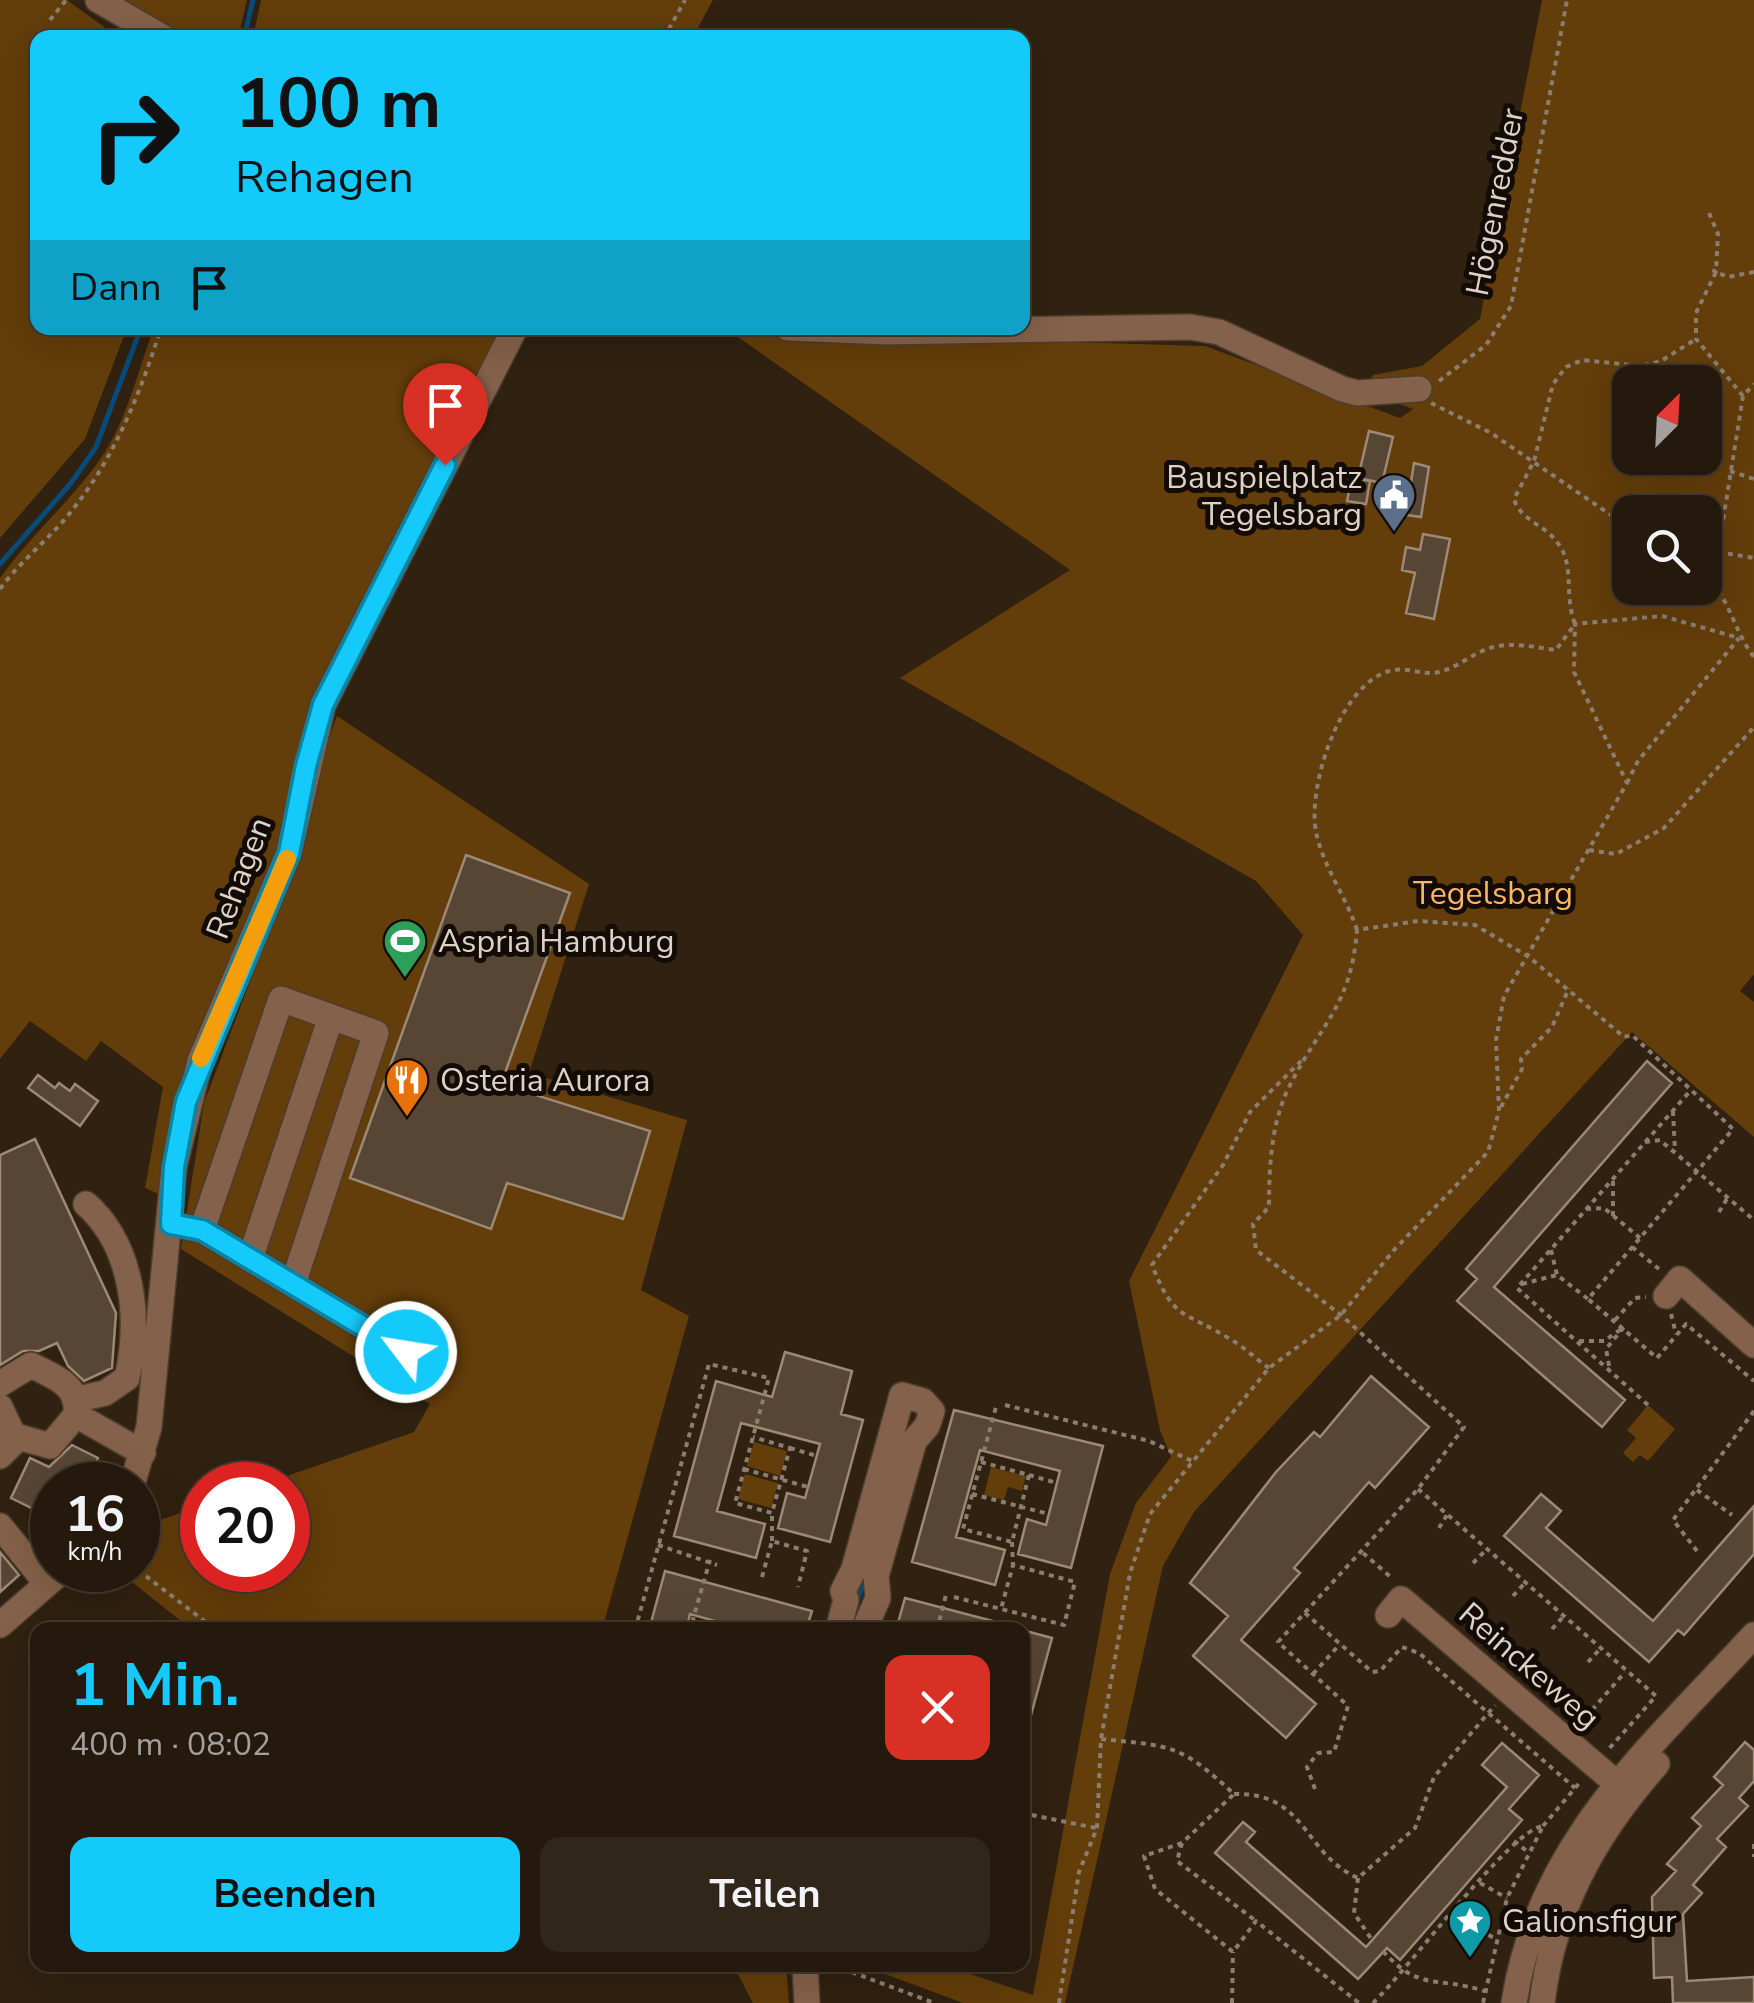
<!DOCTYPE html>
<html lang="de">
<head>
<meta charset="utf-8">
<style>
  :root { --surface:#24190c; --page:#30261a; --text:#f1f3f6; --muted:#a3a09d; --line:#41382d; --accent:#14cafb }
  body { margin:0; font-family:"Nunito Sans",sans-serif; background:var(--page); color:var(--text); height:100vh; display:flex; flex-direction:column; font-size:38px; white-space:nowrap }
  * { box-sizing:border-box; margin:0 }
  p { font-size:32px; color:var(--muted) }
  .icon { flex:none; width:55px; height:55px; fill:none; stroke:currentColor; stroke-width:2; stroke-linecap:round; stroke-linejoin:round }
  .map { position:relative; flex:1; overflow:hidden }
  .panel { position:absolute; left:30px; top:1622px; width:1000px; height:350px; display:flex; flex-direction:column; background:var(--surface); border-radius:20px; box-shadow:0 10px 40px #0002,0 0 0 2px var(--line) }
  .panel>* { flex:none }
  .top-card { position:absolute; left:30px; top:30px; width:1000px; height:305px; border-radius:20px; box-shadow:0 10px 40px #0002,0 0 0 2px var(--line); background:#14cafb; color:#111; overflow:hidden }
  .needle { width:65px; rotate:24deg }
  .controls { position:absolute; left:1612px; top:365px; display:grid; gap:20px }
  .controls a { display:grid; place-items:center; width:110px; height:110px; border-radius:20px; background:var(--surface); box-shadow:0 10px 40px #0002,0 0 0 2px var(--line); font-size:50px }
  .speed { position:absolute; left:30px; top:1462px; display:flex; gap:20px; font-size:50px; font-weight:700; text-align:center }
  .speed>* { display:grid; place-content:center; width:130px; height:130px; border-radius:50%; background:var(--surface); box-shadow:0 10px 40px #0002,0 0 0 2px var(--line); line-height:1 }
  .speed small { font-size:25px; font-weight:400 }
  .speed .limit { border:15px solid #d22; background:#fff; color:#111 }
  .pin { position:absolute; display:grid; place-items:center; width:85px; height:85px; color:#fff; margin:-102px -42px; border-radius:50% 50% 50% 0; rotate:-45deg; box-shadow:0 0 10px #0007 }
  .pin .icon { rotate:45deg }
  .me { position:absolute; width:110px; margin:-55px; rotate:301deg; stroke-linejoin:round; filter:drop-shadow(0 0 8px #0008) }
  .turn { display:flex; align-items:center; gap:35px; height:210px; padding:0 40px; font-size:45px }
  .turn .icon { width:130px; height:130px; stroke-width:2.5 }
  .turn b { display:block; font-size:70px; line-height:85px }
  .then { display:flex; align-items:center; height:95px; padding:0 40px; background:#0003; gap:20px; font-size:38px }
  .round { display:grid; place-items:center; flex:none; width:105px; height:105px; border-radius:20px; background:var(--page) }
  .headline { display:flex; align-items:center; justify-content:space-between; height:170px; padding:0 40px }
  h1 { font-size:60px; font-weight:700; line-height:75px; color:var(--accent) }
  .action { display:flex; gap:20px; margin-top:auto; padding:20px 40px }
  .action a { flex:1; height:115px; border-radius:20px; background:var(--accent); color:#111; font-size:40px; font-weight:700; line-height:115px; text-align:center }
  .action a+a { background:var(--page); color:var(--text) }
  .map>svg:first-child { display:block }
</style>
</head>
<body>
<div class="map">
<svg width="1754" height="2003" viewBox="0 0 1754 2003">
  <rect width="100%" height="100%" fill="#302110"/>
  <path fill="#633d0a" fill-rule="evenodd" d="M0,0H67L118,37L38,38V328H127L85,439L0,538Z
    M117,0H247L238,38L188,37Z
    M261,0H713L693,37H253Z
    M1542,0H1754V974L1740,991L1754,1002V1137L1632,1032L1194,1512L1163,1566L1065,2003H963L861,1965H944L1033,1995L1110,1574L1136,1503L1171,1457L1160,1430L1129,1281L1303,935L1256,881L900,678L1070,570L725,328L748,333L1205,346L1400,418L1413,409L1365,391L1373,375L1422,366L1480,319ZM1630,382H1705V458H1630ZM1630,512H1705V588H1630Z
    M154,328H508L317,699L283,848L165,1197L145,1188L163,1087L101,1041L86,1061L30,1021L0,1059V578C32,533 74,499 105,452C128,416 139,367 154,328Z
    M337,716L589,884L529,1073L687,1120L641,1290L689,1316L602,1630H192L117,1570H138V1528L202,1505V1570H288V1485H261L414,1432L430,1404L181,1249L204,1103L302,844L318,770Z
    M1648,1405L1675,1429L1648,1461L1640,1455L1633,1462L1623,1453L1636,1438L1627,1430Z
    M754,1442L787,1451L780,1476L747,1466Z
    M991,1467L1026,1476L1022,1491L1008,1487L1004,1500L984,1495Z
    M745,1474L778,1483L771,1508L738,1499Z
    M733,1965H786L789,2003H753Z"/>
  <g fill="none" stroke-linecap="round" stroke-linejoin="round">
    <path stroke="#074b7a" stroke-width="5" d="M244,38L253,0
      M0,564L71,483L96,447L141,328
      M857,1603L862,1584"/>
  </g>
  <path fill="#584635" stroke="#9c8976" stroke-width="2.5" d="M1369,431L1393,437L1382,483L1358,478Z
    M1414,463L1429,467L1421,517L1406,515Z
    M1352,478L1370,481L1366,504L1347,501Z
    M1423,534L1450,539L1434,619L1406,613L1415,573L1402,570L1406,547L1420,550Z
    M466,855L570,893L501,1084L650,1131L623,1219L507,1183L491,1229L350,1178Z
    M1647,1061L1672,1083L1494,1287L1625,1400L1602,1427L1457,1301L1477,1279L1466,1269Z
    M38,1075L55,1088L59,1083L70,1091L75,1084L98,1101L80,1126L28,1088Z
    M35,1139L116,1313L112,1368L84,1381L68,1366L57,1343L39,1351H23L0,1365V1155Z
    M785,1352L852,1371L841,1414L863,1420L830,1542L778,1528L787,1493L805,1498L820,1444L741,1423L717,1511L765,1524L756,1558L674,1536L716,1381L772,1397Z
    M1371,1376L1429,1427L1375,1488L1369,1482L1294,1568L1300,1573L1241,1640L1316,1704L1286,1738L1193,1656L1228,1616L1190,1583L1276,1472L1314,1432L1320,1437Z
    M954,1410L1103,1446L1071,1568L1018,1554L1027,1519L1046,1525L1060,1471L980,1450L956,1537L1005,1550L995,1585L912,1562Z
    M72,1445L98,1458L85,1485H52V1518L11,1498L30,1458L49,1467Z
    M1541,1494L1561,1511L1546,1528L1653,1621L1754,1506V1554L1684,1635L1678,1630L1649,1662L1504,1536Z
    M0,1552L19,1575L0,1592Z
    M665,1571L812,1611L806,1630H747L690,1614L686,1630H649Z
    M905,1598L1008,1625V1630H896Z
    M1022,1630L1052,1638L1027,1730H1022Z
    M1745,1742L1754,1750V1781L1739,1798L1748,1806L1717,1839L1726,1847L1693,1885L1702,1893L1683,1914L1687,1981L1754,1977V2003H1673L1672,1977L1654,1978L1652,1897L1676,1871L1667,1864L1701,1826L1692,1818L1723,1785L1714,1777Z
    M1502,1743L1539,1775L1509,1809L1522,1820L1400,1960L1387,1948L1358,1979L1215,1853L1243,1822L1255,1832L1246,1842L1366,1947L1507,1787L1482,1765Z"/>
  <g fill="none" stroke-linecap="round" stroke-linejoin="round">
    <g stroke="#4c3d2d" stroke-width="28">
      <path id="minor" d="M98,0L164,38
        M788,328L886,332L1190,327L1219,332L1342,389L1357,393L1419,389
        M186,1227L202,1230L406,1352
        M202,1230L281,999L376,1033L293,1284
        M250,1259L331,1017
        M1666,1296L1680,1279L1754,1345
        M0,1384L31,1365C54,1377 79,1384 76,1414
        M78,1399L105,1393L127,1378C141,1318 133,1246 86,1204
        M0,1407L16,1441
        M0,1456L19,1437L50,1446L76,1415L143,1453
        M132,1485L149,1427L174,1167L200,1061L289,853L323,705L515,328
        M0,1526L47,1584
        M1388,1615L1401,1599L1629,1794
        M0,1625L63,1570
        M838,1630L846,1600L843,1591L854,1569L902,1395L923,1401L932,1411L927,1426L914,1441L876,1576L878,1598L864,1630
        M805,1965L807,2003
        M1514,2003C1538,1844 1650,1748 1754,1635
        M1542,2003C1553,1909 1595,1834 1657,1764"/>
    </g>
    <path stroke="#8b7e71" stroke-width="4" stroke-dasharray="5 5" stroke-linecap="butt" d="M50,20L66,0
      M664,38L685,0
      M1709,213L1718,234L1716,272L1709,268
      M1439,381L1486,345L1511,306L1567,0
      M1743,396L1696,339V313L1716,272L1728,277L1754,272
      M1431,403L1491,433L1630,528
      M1730,471L1754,479
      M1718,552L1754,558
      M1705,576C1729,595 1734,632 1754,657
      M1708,577L1718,552L1743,396L1754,384
      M0,589C22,559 51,538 73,509C115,457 141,391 161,328
      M1627,783L1638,761L1739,638
      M1589,850L1616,854L1664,828L1754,727
      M1357,930C1346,896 1323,867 1316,832C1307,786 1341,680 1393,670C1408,667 1424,676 1439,672C1456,668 1471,655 1487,649C1509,641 1533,647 1556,650L1575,624C1563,593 1576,566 1557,542C1545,525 1520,520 1514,499L1534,461L1553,384L1566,367L1582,360L1641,366L1661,361L1696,339
      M1501,1107L1522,1069L1521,1059L1552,1027L1569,988
      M1673,1111L1675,1151
      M1645,1142L1660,1140L1754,1220
      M1613,1181V1216
      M1586,1209L1604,1208L1640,1238
      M1719,1212L1728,1197
      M1632,1247L1659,1269
      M1551,1250L1557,1275
      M1522,1284L1557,1275L1588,1299
      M1671,1314L1676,1334
      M1615,1320L1635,1298L1646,1297
      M1579,1341H1604L1624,1327L1606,1349L1610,1371
      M1269,1368C1256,1359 1244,1347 1230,1339C1184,1310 1175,1323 1152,1265L1223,1165L1250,1112L1304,1058
      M1005,1405L1149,1441L1192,1461
      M1648,1405L1517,1288L1691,1090
      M790,1448L817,1456
      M981,1462L1029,1475L1012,1542L963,1529L997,1403
      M744,1469L808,1487
      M1029,1475L1057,1483
      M1418,1489L1656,1696L1607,1751
      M1697,1490L1732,1515
      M972,1494L1049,1514
      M1439,1528L1447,1515
      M772,1541V1513
      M1012,1542L1013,1565
      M658,1545L717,1565
      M1697,1551L1673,1520L1754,1411
      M1363,1553L1393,1579
      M1473,1563L1487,1549
      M138,1570L216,1630
      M762,1577L772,1541L807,1551L798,1587
      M1513,1596L1525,1583
      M954,1597L1064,1625L1075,1582L1013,1565L1001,1609
      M1305,1613L1372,1672L1380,1671L1402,1647L1419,1653L1575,1788
      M1552,1629L1564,1616
      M635,1630L709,1364L769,1378L735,1503L772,1513L790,1448L753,1437
      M700,1630L693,1619L710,1560
      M937,1630L946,1595
      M1588,1662L1601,1648
      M1313,1674L1340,1644
      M1579,1725L1625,1672
      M1101,1739C1173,1746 1181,1745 1234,1794L1182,1843L1144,1856L1155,1889L1233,1952L1256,1921L1359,2003
      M1315,1789L1307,1767L1318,1753L1334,1752L1348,1706L1278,1642L1418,1489L1464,1427L1341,1315L1256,1250L1253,1224L1269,1207C1269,1167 1271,1122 1290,1085C1322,1022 1351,1006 1357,930L1418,921L1475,925L1529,957L1624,1037L1632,1035L1733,1129L1588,1299L1657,1358L1686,1324L1754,1381
      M1234,1794C1307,1792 1303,1854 1358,1878L1415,1828L1434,1777L1495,1705
      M1022,1813L1096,1828
      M1543,1826L1581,1781
      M1514,1841L1528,1852
      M1182,1843L1177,1861L1256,1921
      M1754,1844V1857
      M1358,1878L1354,1913L1372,1940
      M1480,1883L1507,1898
      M1455,1913L1495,1939
      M1383,1951C1419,1992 1438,1976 1484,1991
      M833,1965L934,2003
      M1059,2003L1079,1872L1097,1828L1101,1739L1130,1573L1150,1514L1269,1368L1341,1315L1394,1250L1488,1152L1499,1111L1496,1040L1504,996L1627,783L1574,672L1575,624L1662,616L1739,638
      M1232,2003L1233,1952
      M1373,2003C1406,1972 1511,1829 1543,1826L1507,1898L1483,2003"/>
    <use href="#minor" stroke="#84614a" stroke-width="25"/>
  </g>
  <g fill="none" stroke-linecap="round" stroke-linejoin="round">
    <g stroke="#0d83a3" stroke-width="25">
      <path id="route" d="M406,1352L202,1230L171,1224L174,1167L186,1102L289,853L306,766L323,705L445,465"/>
    </g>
    <use href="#route" stroke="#14cafb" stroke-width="18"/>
    <path stroke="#f59e0b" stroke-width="18" d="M201,1058L287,859"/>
  </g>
  <defs>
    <g id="civic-pin" transform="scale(2.25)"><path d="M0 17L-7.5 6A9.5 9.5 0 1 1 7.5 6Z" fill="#5c6f8a" stroke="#130c06"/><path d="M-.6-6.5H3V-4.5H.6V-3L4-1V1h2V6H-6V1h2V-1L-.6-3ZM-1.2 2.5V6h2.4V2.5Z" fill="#fff"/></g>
    <g id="stadium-pin" transform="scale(2.25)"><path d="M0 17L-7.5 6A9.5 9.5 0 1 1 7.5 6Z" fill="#2e9e5b" stroke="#130c06"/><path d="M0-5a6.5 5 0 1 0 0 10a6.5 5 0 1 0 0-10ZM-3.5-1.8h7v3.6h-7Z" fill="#fff"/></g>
    <g id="restaurant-pin" transform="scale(2.25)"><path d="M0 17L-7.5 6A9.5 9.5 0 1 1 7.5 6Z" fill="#e8710a" stroke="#130c06"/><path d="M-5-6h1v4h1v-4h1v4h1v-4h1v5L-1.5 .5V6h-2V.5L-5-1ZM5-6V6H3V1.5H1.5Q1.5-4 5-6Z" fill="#fff"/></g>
    <g id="sight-pin" transform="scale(2.25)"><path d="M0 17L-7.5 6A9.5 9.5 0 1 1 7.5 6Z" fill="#0f9aa8" stroke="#130c06"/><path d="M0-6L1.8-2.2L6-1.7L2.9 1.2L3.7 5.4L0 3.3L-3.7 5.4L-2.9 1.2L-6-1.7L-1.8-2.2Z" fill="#fff"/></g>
  </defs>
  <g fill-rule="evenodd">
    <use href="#civic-pin" x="1394" y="495"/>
    <use href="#stadium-pin" x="405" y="941"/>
    <use href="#restaurant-pin" x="407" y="1080"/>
    <use href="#sight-pin" x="1470" y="1921"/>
  </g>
  <g text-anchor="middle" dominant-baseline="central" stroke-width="10" stroke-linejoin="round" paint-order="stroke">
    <g font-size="32" fill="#ddd2c8" stroke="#130c06">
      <text transform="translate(1495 202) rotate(-79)">Högenredder</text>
      <text transform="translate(239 878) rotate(-69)">Rehagen</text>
      <text transform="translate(1529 1666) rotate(41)">Reinckeweg</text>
    </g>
    <g font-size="32" fill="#ddd2c8" stroke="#130c06" text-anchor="start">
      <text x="1362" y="477" text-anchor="end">Bauspielplatz<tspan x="1362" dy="37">Tegelsbarg</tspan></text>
      <text x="438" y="941">Aspria Hamburg</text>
      <text x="440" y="1080">Osteria Aurora</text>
      <text x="1502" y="1921">Galionsfigur</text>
    </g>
    <g font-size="32" fill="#fbb567" stroke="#130c06">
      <text x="1493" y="893">Tegelsbarg</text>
    </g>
  </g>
</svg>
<div class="controls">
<a><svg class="needle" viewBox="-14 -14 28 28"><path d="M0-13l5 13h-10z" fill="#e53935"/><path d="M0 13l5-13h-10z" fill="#a3a09d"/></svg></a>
<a><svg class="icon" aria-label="search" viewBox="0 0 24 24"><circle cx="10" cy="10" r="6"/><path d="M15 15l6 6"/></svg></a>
</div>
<div class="speed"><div>16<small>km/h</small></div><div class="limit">20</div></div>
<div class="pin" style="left:445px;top:465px;background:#d93025"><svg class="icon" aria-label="arrive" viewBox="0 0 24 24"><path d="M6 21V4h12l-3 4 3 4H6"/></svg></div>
<svg class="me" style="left:406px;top:1352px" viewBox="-20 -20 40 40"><circle r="17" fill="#14cafb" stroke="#fff" stroke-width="3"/><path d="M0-11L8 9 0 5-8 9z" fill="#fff"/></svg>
<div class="top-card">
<div class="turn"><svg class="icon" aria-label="right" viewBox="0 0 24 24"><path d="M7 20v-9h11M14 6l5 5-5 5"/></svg><div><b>100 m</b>Rehagen</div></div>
<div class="then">Dann<svg class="icon" aria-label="arrive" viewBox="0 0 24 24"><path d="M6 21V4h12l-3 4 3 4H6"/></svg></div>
</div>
<section class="panel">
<div class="headline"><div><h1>1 Min.</h1><p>400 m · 08:02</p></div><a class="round" style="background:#d93025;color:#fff"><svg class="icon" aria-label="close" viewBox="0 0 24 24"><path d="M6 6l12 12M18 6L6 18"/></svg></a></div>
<div class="action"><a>Beenden</a><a>Teilen</a></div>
</section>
</div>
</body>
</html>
